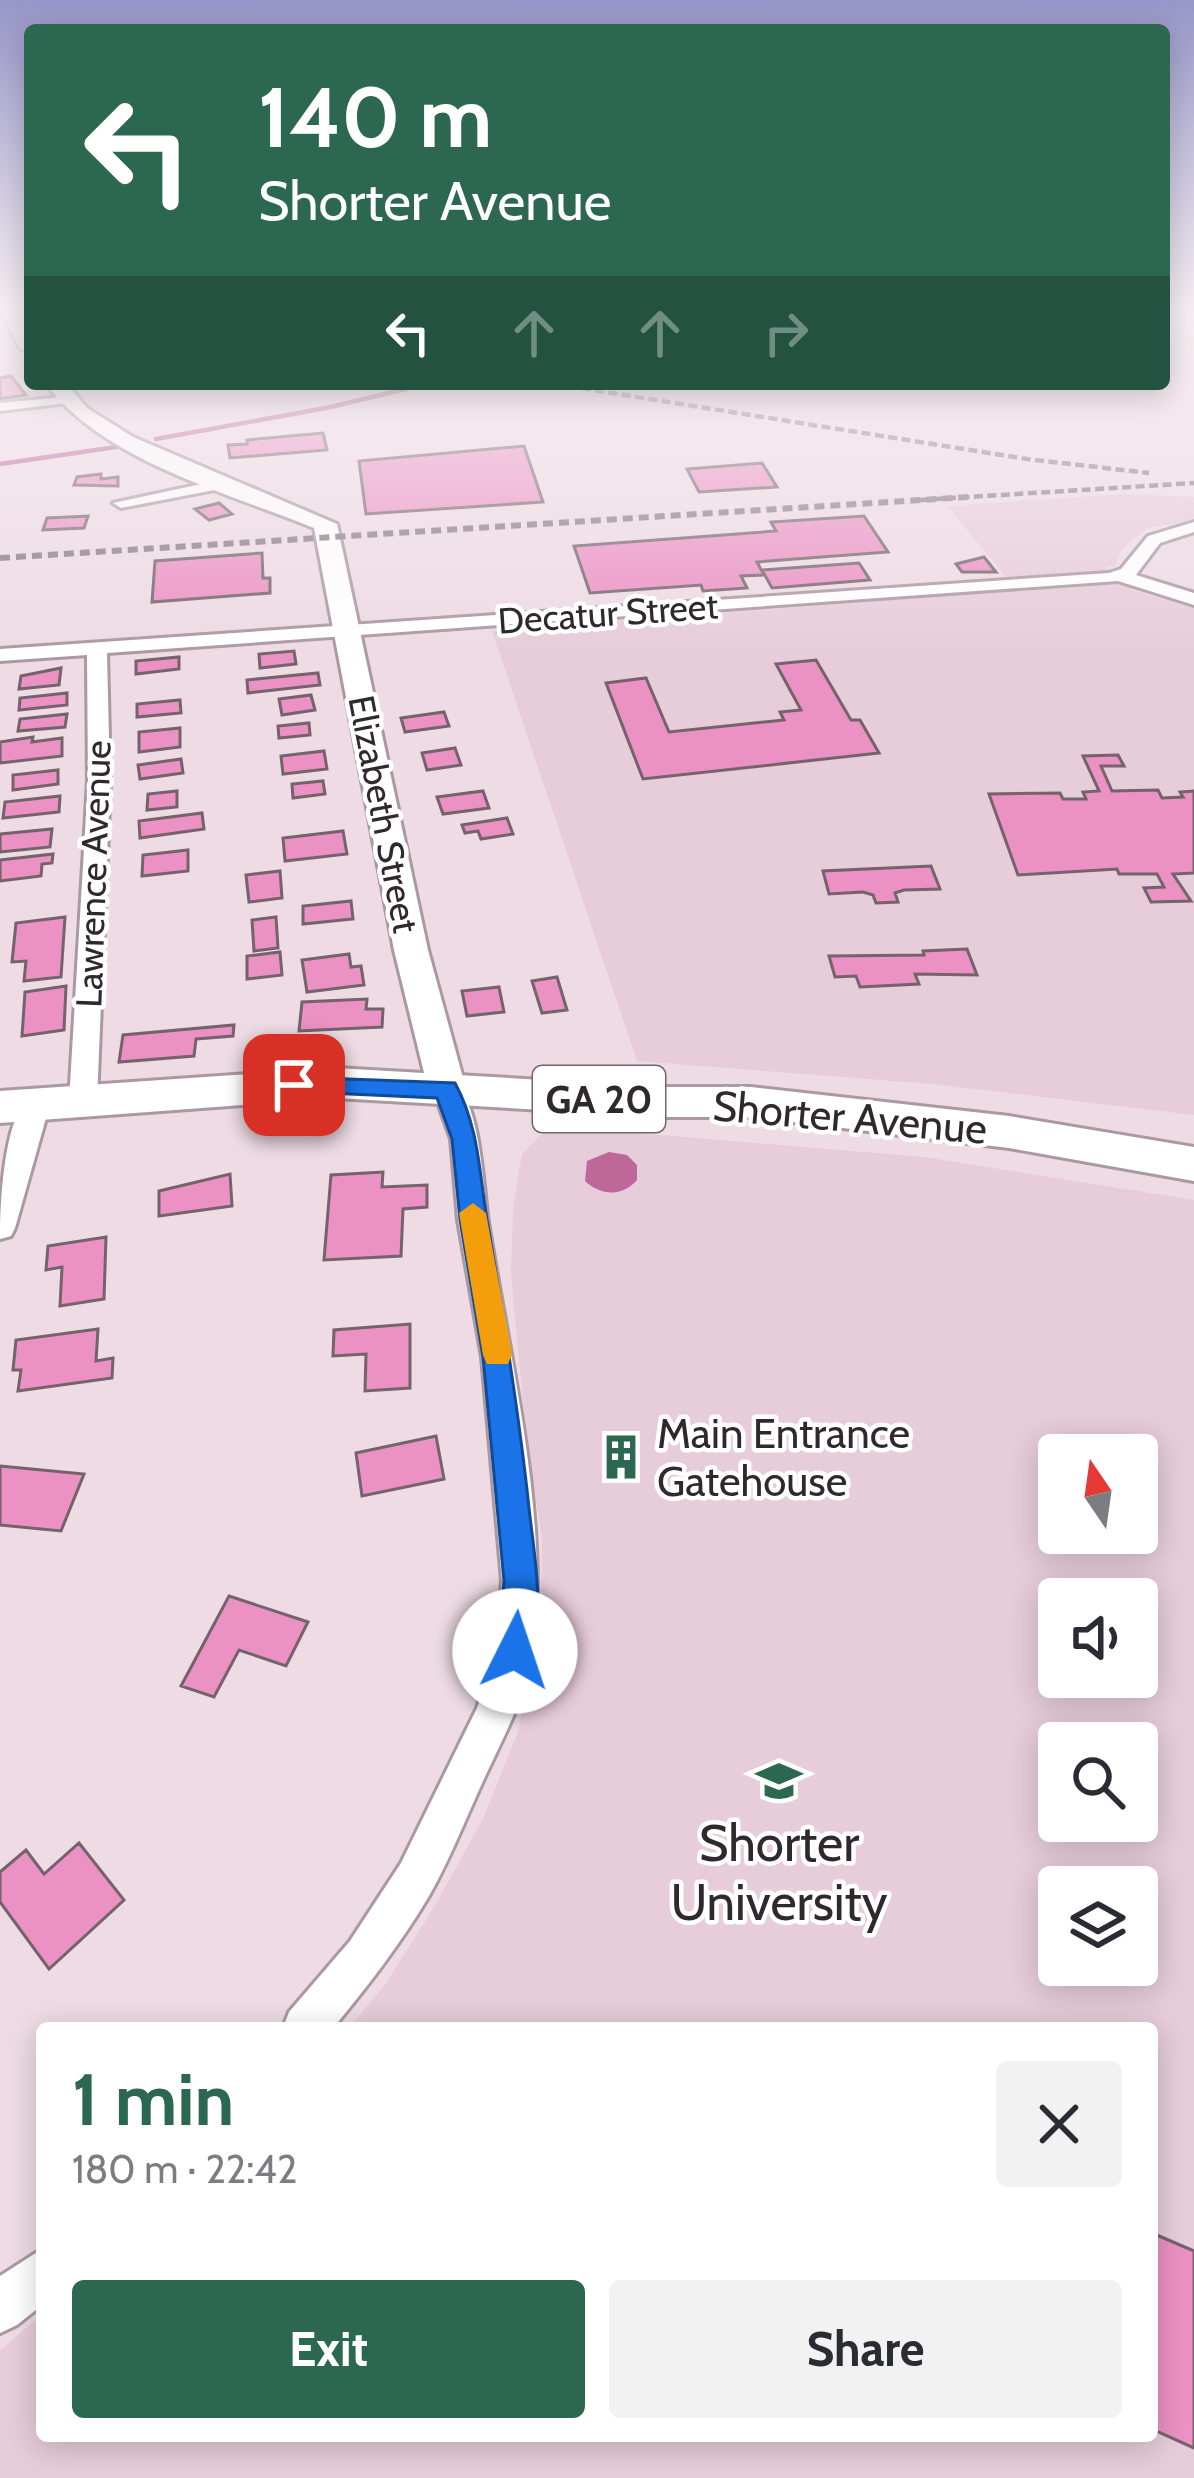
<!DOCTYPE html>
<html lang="en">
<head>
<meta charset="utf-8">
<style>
  :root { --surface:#fff; --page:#f2f2f3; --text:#2b2b33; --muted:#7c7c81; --accent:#2c6750 }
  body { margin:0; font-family:Cabin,sans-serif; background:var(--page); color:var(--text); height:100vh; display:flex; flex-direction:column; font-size:45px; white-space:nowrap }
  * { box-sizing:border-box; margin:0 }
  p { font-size:39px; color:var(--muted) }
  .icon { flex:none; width:66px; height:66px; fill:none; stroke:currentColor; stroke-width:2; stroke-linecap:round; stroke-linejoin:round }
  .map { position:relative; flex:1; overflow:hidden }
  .sheet { position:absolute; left:36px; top:2022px; width:1122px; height:420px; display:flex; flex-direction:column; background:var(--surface); border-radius:12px; box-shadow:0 6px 30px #0003 }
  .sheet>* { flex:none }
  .banner { position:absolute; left:24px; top:24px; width:1146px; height:366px; border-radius:12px; box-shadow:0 6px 30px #0003; background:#2c6750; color:#fff; overflow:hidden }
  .needle { width:78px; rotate:347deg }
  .buttons { position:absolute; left:1038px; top:1434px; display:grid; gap:24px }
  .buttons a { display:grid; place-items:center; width:120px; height:120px; border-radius:12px; background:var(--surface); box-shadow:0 6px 30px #0003; font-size:60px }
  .pin { position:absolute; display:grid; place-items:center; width:102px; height:102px; color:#fff; margin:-51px; border-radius:24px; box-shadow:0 6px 18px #0006 }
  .me { position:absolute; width:132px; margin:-66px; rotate:4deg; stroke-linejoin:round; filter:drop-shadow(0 0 9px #0008) }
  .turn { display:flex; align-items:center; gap:42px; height:252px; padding:0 36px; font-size:54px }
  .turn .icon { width:156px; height:156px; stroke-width:2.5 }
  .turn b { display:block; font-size:84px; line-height:102px }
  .lanes { display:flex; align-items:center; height:114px; padding:0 36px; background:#0003; justify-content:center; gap:60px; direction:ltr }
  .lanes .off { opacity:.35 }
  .round { display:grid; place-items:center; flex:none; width:126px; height:126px; border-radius:12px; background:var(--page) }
  .summary { display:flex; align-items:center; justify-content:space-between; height:204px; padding:0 36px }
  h1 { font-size:72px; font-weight:700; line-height:90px; color:var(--accent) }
  .button { display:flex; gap:24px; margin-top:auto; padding:24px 36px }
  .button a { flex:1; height:138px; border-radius:12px; background:var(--accent); color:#fff; font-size:48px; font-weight:700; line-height:138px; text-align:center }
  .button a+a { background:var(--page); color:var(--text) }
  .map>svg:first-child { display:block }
</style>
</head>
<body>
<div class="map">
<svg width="1194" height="2478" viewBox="0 0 1194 2478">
  <rect width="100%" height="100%" fill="#eedbe4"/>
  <path fill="#e7ccda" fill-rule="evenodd" d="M1122,494L1194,497V521L1147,528L1121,550L1115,566L1106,567L1135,591L1194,606V1115L933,1084L637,1061L492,631L1017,590L947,506Z
    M565,1127L924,1157L1194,1200V2478H0V2351L42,2314V2436H1152V2028H349L384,1986L433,1909L483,1819L518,1732L541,1620L542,1539L525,1424L511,1274L513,1209L522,1154L546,1130ZM1059,1455H1137V1533H1059ZM1059,1599H1137V1677H1059ZM1059,1743H1137V1821H1059ZM1059,1887H1137V1965H1059Z"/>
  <path fill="#bd6899" d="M609,1152L627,1155L637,1165V1180C622,1197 601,1196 585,1181L587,1161Z"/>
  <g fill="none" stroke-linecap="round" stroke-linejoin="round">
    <path stroke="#bd6899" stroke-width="4.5" d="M156,439L326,408L427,384
      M0,464L116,447"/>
  </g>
  <path fill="#eb91c3" stroke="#74636b" stroke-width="3" d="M11,376L26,395L0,399V378Z
    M323,433L327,450L230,458L228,445L247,444V440Z
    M524,446L543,502L366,514L359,461Z
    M762,463L777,487L699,492L687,469Z
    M101,474V479L118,477V486L74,485L77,477Z
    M219,503L232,514L209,520L195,509Z
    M88,516L84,528L43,530L47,518Z
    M864,516L888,552L757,562L764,575L741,576L747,588L703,591L701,585L590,593L574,546L776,531L771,522Z
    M262,553L263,578H270V593L152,602L155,561Z
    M984,557L996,572H962L956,564Z
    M859,563L870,580L772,588L762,570Z
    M294,651L296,664L260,668L259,654Z
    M179,657V669L136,674V661Z
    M816,660L851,720H860L879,753L643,779L606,683L646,678L669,732L784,720L780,712L801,710L776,664Z
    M61,668L59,685L19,689L21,676Z
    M318,673L320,685L248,693L247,680Z
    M67,693V705L19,710L20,698Z
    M311,695L315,710L282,715L279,699Z
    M180,700L181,713L137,717V704Z
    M444,712L449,726L405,732L401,718Z
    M67,714L65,727L18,731L20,719Z
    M309,723L310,735L279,738L278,726Z
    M180,728V747L139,752V732Z
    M33,737L32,742L62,738V756L0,763V742Z
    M455,748L461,765L427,770L422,753Z
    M324,751L327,769L283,774L281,756Z
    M1118,755L1124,766H1101L1112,791L1158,790L1162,798L1183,797L1180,792L1194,791V873L1173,874L1191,901L1151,902L1144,888L1164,887L1157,874H1119L1117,869L1018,875L989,794L1060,793L1063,799H1086L1083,792L1099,791L1083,756Z
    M181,759L183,773L140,779L138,765Z
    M58,770V784L13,790V775Z
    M323,781L325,794L293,798L292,784Z
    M177,791V807L147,810L148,794Z
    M483,791L489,808L443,814L437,797Z
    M60,796L59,812L3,818L5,802Z
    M202,813L204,829L140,838L139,821Z
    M507,818L513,834L481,839L478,831L465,833L462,825Z
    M52,829L50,847L0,852V834Z
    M343,831L347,854L285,861L283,838Z
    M188,850V871L142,876L143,855Z
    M53,854L52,863L42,864L41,876L0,881V860Z
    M931,866L940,889L904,890L895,893L898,902L876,903L873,895L863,892L829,894L823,871Z
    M280,871L282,898L249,902L246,875Z
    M351,901L353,919L303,924V906Z
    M65,917L61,977L24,981L26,961L12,962L16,923Z
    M276,917L278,948L254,951L252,920Z
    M967,949L977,975L915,974L919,984L860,987L856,976L835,977L829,956L924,955L923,951Z
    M280,952L282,975L247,979V956Z
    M349,954L351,967L361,966L364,985L307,992L302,960Z
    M557,977L567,1010L542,1013L532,981Z
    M66,986L64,1030L22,1036L25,992Z
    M499,987L504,1012L467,1016L462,991Z
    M367,999L366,1009H383L382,1027L299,1031L302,1002Z
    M234,1025L233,1036L196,1039L194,1056L119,1062L123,1035Z
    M383,1172L382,1187L427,1185V1207L403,1209L401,1256L324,1260L331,1175Z
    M230,1174L232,1206L159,1216V1191Z
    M106,1237L104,1299L60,1306L62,1267L46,1270L48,1246Z
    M410,1324V1388L365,1391L366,1354L333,1356L334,1330Z
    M98,1329L96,1361L113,1358L112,1378L18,1391L21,1370H13L16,1340Z
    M436,1436L444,1479L362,1496L356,1453Z
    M612,1443L631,1444L630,1471H612Z
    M0,1466L84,1474L61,1531L0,1525Z
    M229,1596L308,1622L286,1666L239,1650L214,1697L181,1686Z
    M79,1843L124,1900L49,1969L0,1902V1872L26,1850L44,1874Z
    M1152,2233L1194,2251V2448L1152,2429Z"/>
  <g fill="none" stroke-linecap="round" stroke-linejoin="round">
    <g stroke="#ab99a2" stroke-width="6">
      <path id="street" d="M72,396L67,403L0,411V403Z
        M229,478L237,483L235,486L121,508L113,503Z
        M1194,522V532L1160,543L1136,575L1194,593V605L1118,581L107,653L110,781L97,1102L83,1112L69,1102L88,781L87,655L0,661V649L1109,573L1121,569L1148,536Z
        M447,1079C481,1089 483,1191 488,1222C509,1356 548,1509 534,1645C530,1685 508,1728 491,1764C470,1807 453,1854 429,1896C401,1943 368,1986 333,2028H283L289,2012L350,1941L401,1863L477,1708L496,1651L502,1581L482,1357L458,1220L451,1139L433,1089Z
        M36,1094L50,1104L15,1228L11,1236L0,1239C0,1209 3,1104 36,1094Z
        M42,2249V2305L17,2325L0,2333V2276Z"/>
    </g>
    <g stroke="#ab99a2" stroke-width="6">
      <path id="secondary" d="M0,310H14L30,333V354L20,348Z
        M46,384H67L87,408L133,437L337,524L428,950L466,1089L461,1098L447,1102L433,1098L428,1089L394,950L314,528C226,492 104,461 46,384Z"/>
    </g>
    <g stroke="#ab99a2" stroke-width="6">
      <path id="primary" d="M336,1068L663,1087H751L1009,1116L1194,1147V1181L1009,1148L751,1117H663L336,1098L0,1123V1091Z"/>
    </g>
    <use href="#street" fill="#fff" fill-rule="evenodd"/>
    <use href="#secondary" fill="#fff" fill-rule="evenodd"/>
    <use href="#primary" fill="#fff" fill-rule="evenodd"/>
    <path stroke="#867a80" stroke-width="4.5" stroke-dasharray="9 4.5" stroke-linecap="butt" d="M555,384L1027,459L1149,473
      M920,500L1194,483"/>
    <path stroke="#867a80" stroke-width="6" stroke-dasharray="10 6" stroke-linecap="butt" d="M0,558L968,497"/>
  </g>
  <linearGradient id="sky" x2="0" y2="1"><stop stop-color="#9796c8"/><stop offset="0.47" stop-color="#f7eff3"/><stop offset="1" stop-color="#f7eff3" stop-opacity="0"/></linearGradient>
  <rect width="1194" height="657" fill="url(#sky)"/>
  <path fill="#1a73e8" stroke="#114b97" stroke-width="3" d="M294,1077L455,1083C480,1129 479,1176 488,1225C504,1320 519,1413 529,1508C534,1555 547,1617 527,1663L515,1667L503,1663L498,1651L504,1581L483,1357L460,1220L452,1139L437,1098L285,1091L282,1085L285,1079Z"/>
  <path fill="#f59e0b" d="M473,1203L486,1213L512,1355L508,1364H487L483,1355L459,1213Z"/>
  <defs>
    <g id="building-bare" transform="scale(3.6)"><path d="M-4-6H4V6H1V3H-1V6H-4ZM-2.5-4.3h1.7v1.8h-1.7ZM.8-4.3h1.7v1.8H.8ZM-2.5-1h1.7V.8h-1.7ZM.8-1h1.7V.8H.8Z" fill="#2c6750" stroke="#fff" stroke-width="2.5" paint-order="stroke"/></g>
    <g id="university-bare" transform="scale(3.6)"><path d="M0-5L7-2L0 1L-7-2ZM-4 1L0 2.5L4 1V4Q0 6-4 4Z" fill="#2c6750" stroke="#fff" stroke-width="2.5" paint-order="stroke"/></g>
  </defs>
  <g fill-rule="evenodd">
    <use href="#building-bare" x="621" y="1457"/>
    <use href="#university-bare" x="779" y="1781"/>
  </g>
  <g text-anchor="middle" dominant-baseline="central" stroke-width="9" stroke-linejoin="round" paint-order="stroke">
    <g font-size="36" fill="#2f282c" stroke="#fff">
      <text transform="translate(608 613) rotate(-4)">Decatur Street</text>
      <text transform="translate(384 814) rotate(79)">Elizabeth Street</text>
      <text transform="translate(93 874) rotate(-88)">Lawrence Avenue</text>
    </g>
    <rect fill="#fff" stroke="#6d686b" stroke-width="3" x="533" y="1066" width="132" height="66" rx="9"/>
    <g font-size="39" font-weight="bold" fill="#2f282c">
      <text x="599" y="1099">GA 20</text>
    </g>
    <g font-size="42" fill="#2f282c" stroke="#fff">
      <text transform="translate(850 1117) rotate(5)">Shorter Avenue</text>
    </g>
    <g font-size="42" fill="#2f282c" stroke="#fff" text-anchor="start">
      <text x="657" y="1433">Main Entrance<tspan x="657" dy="48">Gatehouse</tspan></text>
    </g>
    <g font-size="51" fill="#2f282c" stroke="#fff">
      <text x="779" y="1843">Shorter<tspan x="779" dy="59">University</tspan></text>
    </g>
  </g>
</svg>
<div class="buttons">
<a><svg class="needle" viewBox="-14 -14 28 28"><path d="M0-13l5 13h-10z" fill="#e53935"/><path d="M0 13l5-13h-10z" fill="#7c7c81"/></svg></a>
<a><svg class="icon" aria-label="sound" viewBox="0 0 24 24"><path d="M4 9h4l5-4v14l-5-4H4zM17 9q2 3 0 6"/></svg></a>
<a><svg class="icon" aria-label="search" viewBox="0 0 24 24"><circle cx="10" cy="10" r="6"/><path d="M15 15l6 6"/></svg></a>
<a><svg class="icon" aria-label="layers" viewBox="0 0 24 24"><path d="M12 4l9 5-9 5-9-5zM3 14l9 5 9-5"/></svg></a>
</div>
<div class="pin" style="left:294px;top:1085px;background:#d93025"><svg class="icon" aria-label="arrive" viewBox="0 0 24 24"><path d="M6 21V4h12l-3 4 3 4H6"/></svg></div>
<svg class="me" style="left:515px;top:1651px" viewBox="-20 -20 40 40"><circle r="19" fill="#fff"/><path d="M0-13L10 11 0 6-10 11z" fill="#1a73e8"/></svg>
<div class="banner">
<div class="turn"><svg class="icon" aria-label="left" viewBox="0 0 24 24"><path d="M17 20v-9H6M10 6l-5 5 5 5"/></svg><div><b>140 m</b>Shorter Avenue</div></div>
<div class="lanes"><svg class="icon" aria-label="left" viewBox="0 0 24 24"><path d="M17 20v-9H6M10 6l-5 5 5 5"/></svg><svg class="icon off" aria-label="ahead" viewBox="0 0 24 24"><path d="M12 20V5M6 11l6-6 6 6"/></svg><svg class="icon off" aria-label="ahead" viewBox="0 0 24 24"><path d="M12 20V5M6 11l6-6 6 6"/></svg><svg class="icon off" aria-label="right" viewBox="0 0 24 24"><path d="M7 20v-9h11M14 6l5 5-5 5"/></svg></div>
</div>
<section class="sheet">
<div class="summary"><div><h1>1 min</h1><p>180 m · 22:42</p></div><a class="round"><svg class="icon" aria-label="close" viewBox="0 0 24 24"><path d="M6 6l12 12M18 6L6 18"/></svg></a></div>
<div class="button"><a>Exit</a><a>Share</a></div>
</section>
</div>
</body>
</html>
